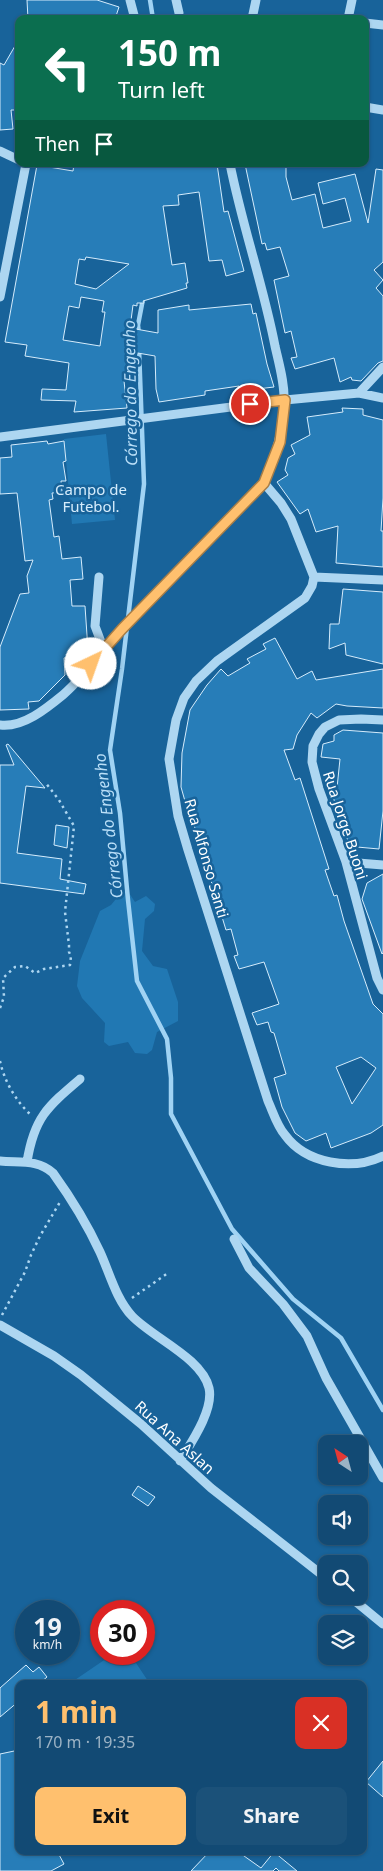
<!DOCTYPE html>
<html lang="en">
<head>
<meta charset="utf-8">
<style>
  :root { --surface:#124a74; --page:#1b5179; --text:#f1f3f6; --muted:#9cb3c5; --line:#316286; --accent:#ffc06e }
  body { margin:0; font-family:"Noto Sans",sans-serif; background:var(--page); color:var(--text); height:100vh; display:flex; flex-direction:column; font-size:19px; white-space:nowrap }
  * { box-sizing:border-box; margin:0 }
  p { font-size:16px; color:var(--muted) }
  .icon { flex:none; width:28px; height:28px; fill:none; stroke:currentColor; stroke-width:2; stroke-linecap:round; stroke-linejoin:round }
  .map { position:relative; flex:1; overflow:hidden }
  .side { position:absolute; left:15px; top:1680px; width:352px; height:175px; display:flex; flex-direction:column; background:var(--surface); border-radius:10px; box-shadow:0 1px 4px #0004,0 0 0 1px var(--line) }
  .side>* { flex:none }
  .banner { position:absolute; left:15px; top:15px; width:354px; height:152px; border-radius:10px; box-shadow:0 1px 4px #0004,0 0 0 1px var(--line); background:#0b6e4f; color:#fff; overflow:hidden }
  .needle { width:32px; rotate:324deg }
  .controls { position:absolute; left:318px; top:1435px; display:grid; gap:10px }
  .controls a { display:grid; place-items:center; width:50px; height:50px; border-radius:10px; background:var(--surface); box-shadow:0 1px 4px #0004,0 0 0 1px var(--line); font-size:25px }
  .speed { position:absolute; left:15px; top:1600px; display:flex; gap:10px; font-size:25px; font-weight:700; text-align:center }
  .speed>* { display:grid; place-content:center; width:65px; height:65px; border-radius:50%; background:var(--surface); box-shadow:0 1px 4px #0004,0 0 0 1px var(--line); line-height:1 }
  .speed small { font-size:12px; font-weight:400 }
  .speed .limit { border:8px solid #d22; background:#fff; color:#111 }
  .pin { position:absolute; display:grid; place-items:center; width:42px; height:42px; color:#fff; margin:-21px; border:2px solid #fff; border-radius:50%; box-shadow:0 1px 5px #0007 }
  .me { position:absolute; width:55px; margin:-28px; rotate:42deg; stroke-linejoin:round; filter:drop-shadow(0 0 4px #0008) }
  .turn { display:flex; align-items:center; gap:18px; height:105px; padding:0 20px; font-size:22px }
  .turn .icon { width:65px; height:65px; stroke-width:2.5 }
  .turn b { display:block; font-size:35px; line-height:42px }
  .then { display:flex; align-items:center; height:48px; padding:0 20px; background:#0003; gap:10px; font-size:19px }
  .round { display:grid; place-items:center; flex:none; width:52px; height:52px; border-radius:10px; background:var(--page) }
  .headline { display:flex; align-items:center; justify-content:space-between; height:85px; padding:0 20px }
  h1 { font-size:30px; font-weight:700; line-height:38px; color:var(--accent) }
  .cta { display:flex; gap:10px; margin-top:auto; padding:10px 20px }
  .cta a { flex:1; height:58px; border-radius:10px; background:var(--accent); color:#111; font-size:20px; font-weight:700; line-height:58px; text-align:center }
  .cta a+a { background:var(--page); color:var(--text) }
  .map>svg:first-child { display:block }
</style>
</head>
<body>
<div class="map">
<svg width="383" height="1871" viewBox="0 0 383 1871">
  <rect width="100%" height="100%" fill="#18639a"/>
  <path fill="#2178b3" d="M106,434L115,520L72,524L64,439Z
    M127,890L135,902L146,896L155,904L154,911L145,919L142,951L153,966L167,969L178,1002V1021L157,1032L152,1050L147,1054L135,1053L128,1042L109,1046L104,1042L105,1023L82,998L77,986L80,961L100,911L111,905L120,894Z
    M113,1654H130L150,1684H69Z"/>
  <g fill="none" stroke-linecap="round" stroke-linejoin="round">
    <path stroke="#a0d3f4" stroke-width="4.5" d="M150,0L153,19
      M139,335L138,325L143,299
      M139,348L144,484L122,669L110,750L120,813L128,900L137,981L167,1039L171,1078V1114L232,1229L293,1299L341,1338L383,1410"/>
  </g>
  <path fill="#277db8" stroke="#d5ecfc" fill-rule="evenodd" d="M27,0H97L119,7L115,19H28Z
    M19,39V78H15L18,110H11L13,129L0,130V63L4,65Z
    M74,164H217L224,212L228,211L244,271L226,276L222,260L209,261L199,192L178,195L179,205L163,206L172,265L185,263L188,283H186L187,288L143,301L144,303H137V306L133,305L130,328L158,333V310L189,305V310L251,304L253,314L256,313L267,364L274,387L240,391L239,386L205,391V395L159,402L156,389L155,356L132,352L128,368L130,381H124L127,408L74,412L76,401L41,400L42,389L66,390L69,363L25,356L27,345L5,342L37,165L73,171ZM86,257L129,264L96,289L75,284L79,259L85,260ZM81,297L104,301L102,312H105L100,346L63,340L69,306L79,308Z
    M245,164H286V177L292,200L315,194L323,228L351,221L345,198L323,204L318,183L355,174L368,223L376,169L383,170V262L374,270L383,280L376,288L383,296V361L378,363L361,381L352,380L351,377L340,382L334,358L295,369L291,358L297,357L291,331L285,333L274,280L289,276L280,247L267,250L265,243L262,244Z
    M342,408L363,409V415L383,420V498L381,531H383V567L336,563L338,526L316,532L308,509L300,514L277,482L288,475L285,470L288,458L295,454L291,445L310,435L307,417L343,412Z
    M47,441L48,444L64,441L66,461L63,462L66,481H61L62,492L52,493L53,499L49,500L54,537L59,536L62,559L81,557L83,579L70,580L72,606H85L88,650L64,658L65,675L39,701L28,702L29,709L0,710V647L20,594L29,593L27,576L33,560L25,561L17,493L0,494V458L12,457L11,445Z
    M343,589L383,592V664L346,655L345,643L329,649L330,624H339Z
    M275,638L297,679L312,671L316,680L383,669V708L347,706L336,704L317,718L311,713L297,735L293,749L284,750L295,780L300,778L329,869L325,870L334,896L337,895L344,921L373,1004L383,1014V1125L371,1133L331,1148L326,1133L306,1141L295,1133L282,1107L274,1078L286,1074L274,1033L271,1032L268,1022L257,1025L252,1013L279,1004L264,962L239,969L234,956L238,955L231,929L226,930L194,825L192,826L181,787L182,753L190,710L194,704L207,685L221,669L228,676L250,663L247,659L266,649L263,644ZM361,1057L376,1068L352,1104L336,1067Z
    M343,730L383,733V811L379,849L357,847L349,844L330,788H337L340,759L321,757L323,744L334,741V735Z
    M8,744L45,788L26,786L17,853L62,859L60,879L86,884L84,894L0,883V765H14L6,745Z
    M56,825L69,827L67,848L54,845Z
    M383,874V953L382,954L362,899L367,883Z
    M138,1486L155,1497L148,1506L132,1495Z
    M26,1665L33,1672L39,1667L47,1677L41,1682L43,1684H19V1701L0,1717V1688Z
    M19,1750V1851H57L64,1864L51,1871H0V1754Z
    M383,1761V1797L366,1782Z
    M210,1851H237L261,1868L274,1852L297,1871H279L276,1868L273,1871H191Z"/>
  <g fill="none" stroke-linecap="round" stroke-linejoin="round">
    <path stroke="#add6f1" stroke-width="2.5" stroke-dasharray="2.5 4" stroke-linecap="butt" d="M0,1008L4,997L3,978L15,967L25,966L35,973L44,969L70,965L71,956L69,952V945L65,912L74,826L59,800L45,782
      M0,1061C4,1080 15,1100 30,1114
      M132,1298L168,1273
      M2,1315L25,1272L31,1255L40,1236L60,1202"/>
    <path stroke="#add6f1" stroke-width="9" d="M130,0L135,19
      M176,0L179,13
      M252,19L256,0
      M348,19L352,0
      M365,23L383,25
      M365,107L383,110
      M0,151L19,160
      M0,297L26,164
      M359,393L383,367
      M0,437L285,400L359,393L383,398
      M264,483L281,503L291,519L314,577L312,586L305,598L217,661L196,681L184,698L176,720L169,759L178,816L188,850L268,1101C273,1112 277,1126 285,1135C306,1164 352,1171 383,1156
      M99,577L95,626L104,650
      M314,577L383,580
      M383,720L361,719L339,720L325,727L319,734L313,746L312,762L319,789L346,862L377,978L383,990
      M0,725C23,728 47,708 64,694C85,676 103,649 123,629C169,580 217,532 264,483C276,457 283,432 284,402C285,384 279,364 275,346C263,284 242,225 230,164
      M346,862L383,865
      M0,1161C19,1163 38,1159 53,1173C71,1198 87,1224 100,1252C110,1274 116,1299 132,1316C153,1338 202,1358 209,1388C214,1410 191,1443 180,1461
      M27,1162C34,1118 47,1107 80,1079
      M234,1239L249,1268L283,1304L307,1336L326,1378L383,1478
      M0,1325L54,1356L81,1375L141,1424L211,1488L326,1578
      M349,1596L383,1624"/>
  </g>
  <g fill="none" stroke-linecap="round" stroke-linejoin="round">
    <g stroke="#a67d48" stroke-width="12">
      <path id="route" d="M91,664L122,629L264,483L280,442L285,400L250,404"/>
    </g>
    <use href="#route" stroke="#ffc06e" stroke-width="9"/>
  </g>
  <g text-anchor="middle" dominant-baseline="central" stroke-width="5" stroke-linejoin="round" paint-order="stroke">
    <g font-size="15" fill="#d5ecfc" stroke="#18639a">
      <text x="91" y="489">Campo de<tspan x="91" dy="17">Futebol.</tspan></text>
    </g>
    <g font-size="15" fill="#fff" stroke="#18639a">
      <text transform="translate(346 825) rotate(72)">Rua Jorge Buoni</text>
      <text transform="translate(207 858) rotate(74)">Rua Alfonso Santi</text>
      <text transform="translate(175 1437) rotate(42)">Rua Ana Aslan</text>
    </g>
    <g font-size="16" font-style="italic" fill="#badff8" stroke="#18639a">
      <text transform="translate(130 393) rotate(-91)">Córrego do Engenho</text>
      <text transform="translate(108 826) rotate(-97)">Córrego do Engenho</text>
    </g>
  </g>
</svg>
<div class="controls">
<a><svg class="needle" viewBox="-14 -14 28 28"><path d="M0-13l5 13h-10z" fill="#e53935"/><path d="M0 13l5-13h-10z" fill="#9cb3c5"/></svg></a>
<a><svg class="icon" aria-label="sound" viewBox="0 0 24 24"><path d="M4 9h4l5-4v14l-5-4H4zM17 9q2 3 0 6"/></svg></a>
<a><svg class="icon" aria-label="search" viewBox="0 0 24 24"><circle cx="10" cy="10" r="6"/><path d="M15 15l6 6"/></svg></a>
<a><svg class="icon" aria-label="layers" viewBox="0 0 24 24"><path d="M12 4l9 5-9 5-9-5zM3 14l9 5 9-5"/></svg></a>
</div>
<div class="speed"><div>19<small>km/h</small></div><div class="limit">30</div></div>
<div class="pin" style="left:250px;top:404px;background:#d93025"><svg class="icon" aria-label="arrive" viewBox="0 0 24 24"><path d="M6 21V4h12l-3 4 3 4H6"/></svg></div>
<svg class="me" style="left:91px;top:664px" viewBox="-20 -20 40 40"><circle r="19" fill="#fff"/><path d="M0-13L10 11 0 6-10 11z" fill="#ffc06e"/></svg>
<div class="banner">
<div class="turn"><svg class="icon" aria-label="left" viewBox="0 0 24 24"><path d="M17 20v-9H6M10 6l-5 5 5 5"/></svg><div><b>150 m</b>Turn left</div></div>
<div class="then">Then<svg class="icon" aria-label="arrive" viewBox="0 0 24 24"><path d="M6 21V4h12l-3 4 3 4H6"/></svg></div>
</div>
<section class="side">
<div class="headline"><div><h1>1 min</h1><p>170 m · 19:35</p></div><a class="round" style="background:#d93025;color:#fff"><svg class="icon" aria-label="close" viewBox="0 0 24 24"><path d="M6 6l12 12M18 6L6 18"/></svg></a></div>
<div class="cta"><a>Exit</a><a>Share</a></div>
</section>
</div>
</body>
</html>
